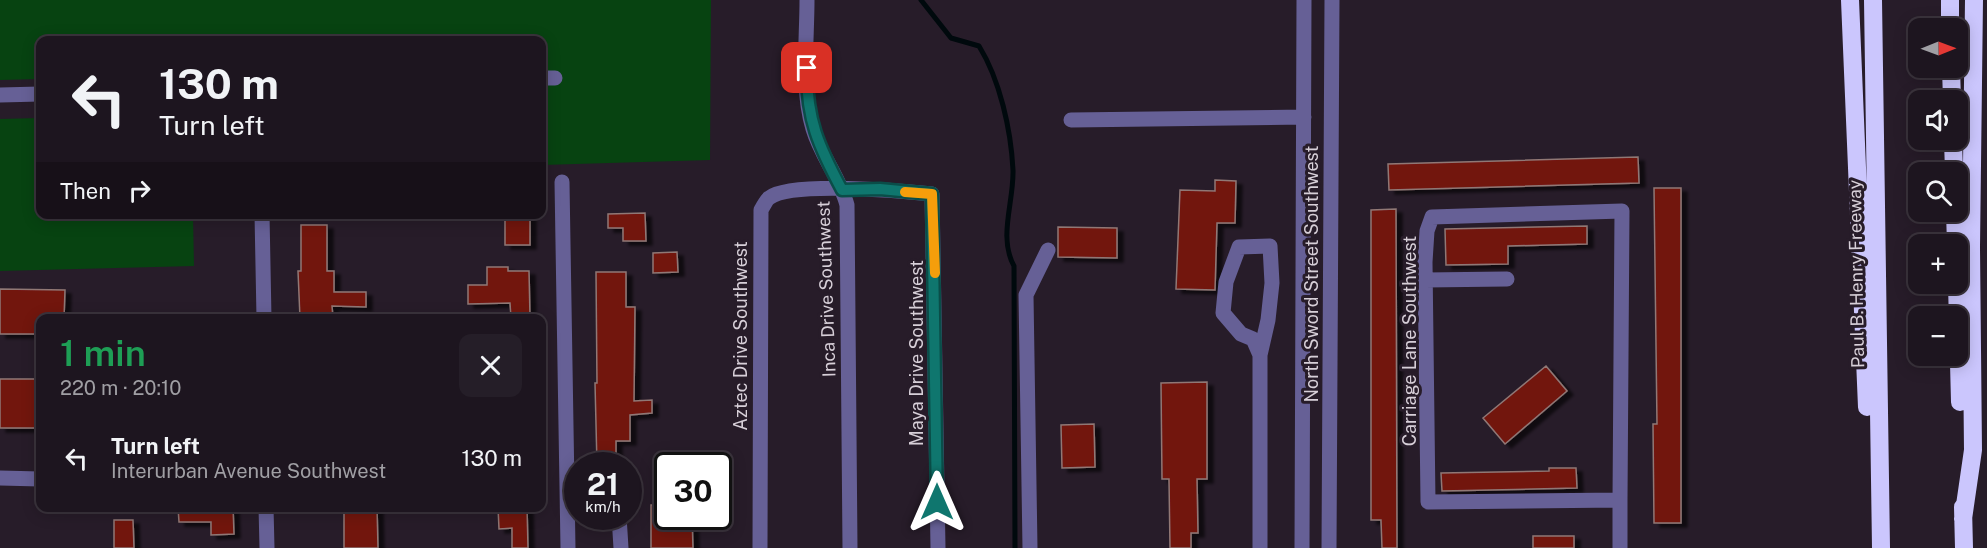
<!DOCTYPE html>
<html lang="en">
<head>
<meta charset="utf-8">
<style>
  :root { --surface:#1d151f; --page:#251e28; --text:#f1f3f6; --muted:#a09fa4; --line:#3b343d }
  body { margin:0; font-family:"Public Sans",sans-serif; background:var(--page); color:var(--text); height:100vh; display:flex; flex-direction:column; font-size:22px; white-space:nowrap }
  * { box-sizing:border-box; margin:0 }
  p { font-size:20px; color:var(--muted) }
  .icon { flex:none; width:33px; height:33px; fill:none; stroke:currentColor; stroke-width:2; stroke-linecap:round; stroke-linejoin:round }
  .map { position:relative; flex:1; overflow:hidden }
  .sheet { position:absolute; left:36px; top:314px; width:510px; height:198px; display:flex; flex-direction:column; background:var(--surface); border-radius:12px; box-shadow:0 3px 15px #0003,0 0 0 2px var(--line) }
  .sheet>* { flex:none }
  .top-card { position:absolute; left:36px; top:36px; width:510px; height:183px; border-radius:12px; box-shadow:0 3px 15px #0003,0 0 0 2px var(--line); background:#1d151f; color:var(--text); overflow:hidden }
  .needle { width:39px; rotate:89deg }
  .controls { position:absolute; left:1908px; top:18px; display:grid; gap:12px }
  .controls a { display:grid; place-items:center; width:60px; height:60px; border-radius:12px; background:var(--surface); box-shadow:0 3px 15px #0003,0 0 0 2px var(--line); font-size:30px }
  .speed { position:absolute; left:564px; top:452px; display:flex; gap:12px; font-size:30px; font-weight:700; text-align:center }
  .speed>* { display:grid; place-content:center; width:78px; height:78px; border-radius:50%; background:var(--surface); box-shadow:0 3px 15px #0003,0 0 0 2px var(--line); line-height:1 }
  .speed small { font-size:15px; font-weight:400 }
  .speed .limit { border:3px solid #111; border-radius:9px; background:#fff; color:#111 }
  .pin { position:absolute; display:grid; place-items:center; width:51px; height:51px; color:#fff; margin:-26px; border-radius:12px; box-shadow:0 3px 9px #0006 }
  .me { position:absolute; width:66px; margin:-33px; rotate:0deg; stroke-linejoin:round; filter:drop-shadow(0 0 4px #0008) }
  .turn { display:flex; align-items:center; gap:21px; height:126px; padding:0 24px; font-size:27px }
  .turn .icon { width:78px; height:78px; stroke-width:2.5 }
  .turn b { display:block; font-size:42px; line-height:51px }
  .then { display:flex; align-items:center; height:57px; padding:0 24px; background:#0003; gap:12px; font-size:22px }
  .round { display:grid; place-items:center; flex:none; width:63px; height:63px; border-radius:12px; background:var(--page) }
  .head { display:flex; align-items:center; justify-content:space-between; height:102px; padding:0 24px }
  h1 { font-size:36px; font-weight:600; line-height:45px; color:#1e9e55 }
  ul { padding:0; list-style:none }
  li { display:flex; align-items:center; gap:18px; height:84px; padding:0 24px }
  li div { flex:1 }
  li b { display:block; font-size:22px }
  li em { font-style:normal }
  .map>svg:first-child { display:block }
</style>
</head>
<body>
<div class="map">
<svg width="1987" height="548" viewBox="0 0 1987 548">
  <defs>
    <filter id="shadow"><feDropShadow dx="6" dy="4" stdDeviation="1.5" flood-color="#0009"/></filter>
  </defs>
  <rect width="100%" height="100%" fill="#271c29"/>
  <path fill="#074311" d="M0,0H711L710,160L542,165V40H40V79L0,80Z
    M40,118V214L193,215L194,266L0,271V119Z"/>
  <g fill="none" stroke-linecap="round" stroke-linejoin="round">
    <path stroke="#00090d" stroke-width="5" d="M921,0L951,38L979,46C1000,80 1011,130 1013,170C1014,202 998,237 1014,266L1015,548"/>
  </g>
  <path fill="#72130f" stroke="#907875" stroke-width="1.5" filter="url(#shadow)" d="M1638,157L1639,183L1389,190L1388,164Z
    M1215,180L1236,181L1235,223H1217L1215,290L1176,289L1180,190L1215,191Z
    M1654,188H1681V523H1654L1653,424H1657Z
    M1396,209L1397,548H1382L1381,520H1371V210Z
    M645,213L646,241H623V228H608V214Z
    M505,214H530V245H505Z
    M301,225H327V271H334V292H366V307L332,306L333,318H300L298,271H301Z
    M1587,226V244L1508,246V264L1446,265L1445,229Z
    M1058,227L1117,228V258L1058,257Z
    M677,252L678,272L653,273V253Z
    M487,267H508V271H529L530,318H511L510,303L468,304V285H487Z
    M596,272H626V307H635L634,401L652,400V413L630,415V441H616V465H597L595,383H597Z
    M0,289L65,290L64,318H40V334H0Z
    M1546,366L1567,391L1505,444L1483,418Z
    M0,379H40V428H0Z
    M1207,382V479H1197L1198,533H1191V548H1170L1169,479H1162L1161,383Z
    M1094,424L1095,467L1062,468L1061,425Z
    M1549,468H1576L1577,488L1442,491L1441,473L1549,471Z
    M651,505H668V516H692L693,548H651Z
    M178,507H233L234,534L211,535V522H179Z
    M344,507H377L378,548H344Z
    M498,507H527L528,548H512V528L499,529Z
    M114,520H133L134,548H114Z
    M1533,536H1574V548H1533Z"/>
  <g fill="none" stroke-linecap="round" stroke-linejoin="round">
    <path stroke="#666096" stroke-width="15" d="M807,0C807,42 801,88 813,129C821,156 840,178 847,205L850,548
      M542,78H555
      M0,95L40,94
      M1071,120L1304,117
      M562,182L568,548
      M1622,211L1620,500L1428,502L1425,262L1427,231L1432,217Z
      M262,214L264,318
      M1425,280L1507,279
      M0,478L40,479
      M266,507L267,548
      M619,516L621,548
      M760,548L761,210C763,207 766,200 769,198C790,181 903,191 932,194L938,548
      M1030,548L1026,295L1048,250
      M1260,548V355L1268,320L1272,283L1270,246L1239,247L1226,282L1223,313L1241,334L1253,339L1260,355
      M1302,548L1304,0
      M1329,548L1332,0
      M1620,548V500"/>
    <path stroke="#cbc6fd" stroke-width="18" d="M1850,0L1867,407
      M1873,0L1881,548
      M1950,0V28
      M1951,68L1952,100
      M1953,140L1954,172
      M1955,212L1956,244
      M1957,284L1960,402
      M1963,507L1964,548
      M1963,519L1973,450L1971,247L1974,0"/>
  </g>
  <g fill="none" stroke-linecap="round" stroke-linejoin="round">
    <g stroke="#0a4d48" stroke-width="15">
      <path id="route" d="M807,68C806,119 819,147 842,190L880,189L932,194L937,502"/>
    </g>
    <use href="#route" stroke="#0f766e" stroke-width="10"/>
    <path stroke="#f59e0b" stroke-width="10" d="M905,192L932,194L935,273"/>
  </g>
  <g text-anchor="middle" dominant-baseline="central" stroke-width="6" stroke-linejoin="round" paint-order="stroke">
    <g font-size="18" fill="#d7cfd8" stroke="#271c29">
      <text transform="translate(1311 274) rotate(-90)">North Sword Street Southwest</text>
      <text transform="translate(1856 274) rotate(-91)">Paul B. Henry Freeway</text>
      <text transform="translate(826 289) rotate(-92)">Inca Drive Southwest</text>
      <text transform="translate(740 336) rotate(-90)">Aztec Drive Southwest</text>
      <text transform="translate(1409 341) rotate(-90)">Carriage Lane Southwest</text>
      <text transform="translate(916 353) rotate(-90)">Maya Drive Southwest</text>
    </g>
  </g>
</svg>
<div class="controls">
<a><svg class="needle" viewBox="-14 -14 28 28"><path d="M0-13l5 13h-10z" fill="#e53935"/><path d="M0 13l5-13h-10z" fill="#a09fa4"/></svg></a>
<a><svg class="icon" aria-label="sound" viewBox="0 0 24 24"><path d="M4 9h4l5-4v14l-5-4H4zM17 9q2 3 0 6"/></svg></a>
<a><svg class="icon" aria-label="search" viewBox="0 0 24 24"><circle cx="10" cy="10" r="6"/><path d="M15 15l6 6"/></svg></a>
<a>+</a>
<a>−</a>
</div>
<div class="speed"><div>21<small>km/h</small></div><div class="limit">30</div></div>
<div class="pin" style="left:807px;top:68px;background:#d93025"><svg class="icon" aria-label="arrive" viewBox="0 0 24 24"><path d="M6 21V4h12l-3 4 3 4H6"/></svg></div>
<svg class="me" style="left:937px;top:502px" viewBox="-20 -20 40 40"><path d="M0-17L14 15 0 8-14 15z" fill="#0f766e" stroke="#fff" stroke-width="4"/></svg>
<div class="top-card">
<div class="turn"><svg class="icon" aria-label="left" viewBox="0 0 24 24"><path d="M17 20v-9H6M10 6l-5 5 5 5"/></svg><div><b>130 m</b>Turn left</div></div>
<div class="then">Then<svg class="icon" aria-label="right" viewBox="0 0 24 24"><path d="M7 20v-9h11M14 6l5 5-5 5"/></svg></div>
</div>
<section class="sheet">
<div class="head"><div><h1>1 min</h1><p>220 m · 20:10</p></div><a class="round"><svg class="icon" aria-label="close" viewBox="0 0 24 24"><path d="M6 6l12 12M18 6L6 18"/></svg></a></div>
<ul>
<li><svg class="icon" aria-label="left" viewBox="0 0 24 24"><path d="M17 20v-9H6M10 6l-5 5 5 5"/></svg><div><b>Turn left</b><p>Interurban Avenue Southwest</p></div><em>130 m</em></li>
</ul>
</section>
</div>
</body>
</html>
